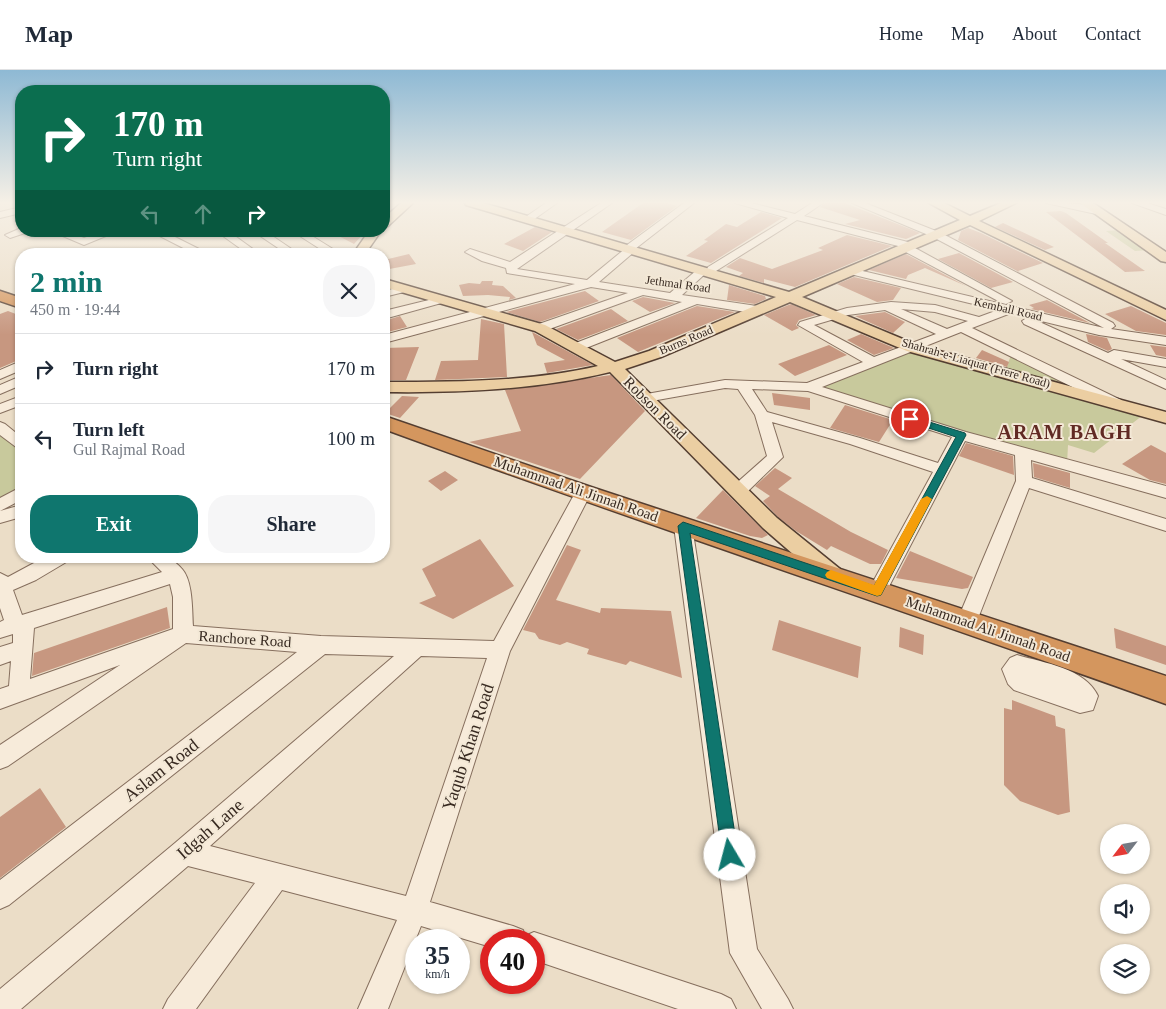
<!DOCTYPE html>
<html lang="en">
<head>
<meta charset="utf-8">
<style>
  :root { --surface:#fff; --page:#f6f6f7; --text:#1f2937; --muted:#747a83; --line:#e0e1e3; --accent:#0f766e }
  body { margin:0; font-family:Georgia,serif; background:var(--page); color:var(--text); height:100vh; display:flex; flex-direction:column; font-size:19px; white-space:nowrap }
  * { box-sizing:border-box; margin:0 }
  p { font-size:16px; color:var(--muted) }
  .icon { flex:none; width:28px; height:28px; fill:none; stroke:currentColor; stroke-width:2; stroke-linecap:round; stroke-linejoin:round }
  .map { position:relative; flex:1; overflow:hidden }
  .panel { position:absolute; left:15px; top:178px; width:375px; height:315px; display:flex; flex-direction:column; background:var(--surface); border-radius:20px; box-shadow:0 1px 4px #0004 }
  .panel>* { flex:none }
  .banner { position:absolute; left:15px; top:15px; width:375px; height:152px; border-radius:20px; box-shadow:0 1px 4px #0004; background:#0b6e4f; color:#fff; overflow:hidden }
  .needle { width:32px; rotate:239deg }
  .controls { position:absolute; left:1100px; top:754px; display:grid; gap:10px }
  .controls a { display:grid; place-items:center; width:50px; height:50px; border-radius:50%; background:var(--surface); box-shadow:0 1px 4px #0004; font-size:25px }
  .speed { position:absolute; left:405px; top:859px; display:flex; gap:10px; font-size:25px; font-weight:700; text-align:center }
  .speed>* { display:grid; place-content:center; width:65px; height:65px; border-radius:50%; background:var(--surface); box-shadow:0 1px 4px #0004; line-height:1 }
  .speed small { font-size:12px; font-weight:400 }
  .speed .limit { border:8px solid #d22; background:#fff; color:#111 }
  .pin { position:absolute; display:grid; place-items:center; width:42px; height:42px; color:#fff; margin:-21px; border:2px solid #fff; border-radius:50%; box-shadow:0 1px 5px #0007 }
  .me { position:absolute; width:55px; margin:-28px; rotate:352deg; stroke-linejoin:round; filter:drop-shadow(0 0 4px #0008) }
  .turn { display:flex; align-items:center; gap:18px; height:105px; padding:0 15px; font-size:22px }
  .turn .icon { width:65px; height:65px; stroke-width:2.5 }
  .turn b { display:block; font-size:35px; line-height:42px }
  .lanes { display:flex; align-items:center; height:48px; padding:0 15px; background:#0003; justify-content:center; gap:25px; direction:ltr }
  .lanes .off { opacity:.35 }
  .round { display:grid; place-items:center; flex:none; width:52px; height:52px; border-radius:20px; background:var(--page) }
  .overview { display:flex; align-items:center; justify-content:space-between; height:85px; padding:0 15px }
  h1 { font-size:30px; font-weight:800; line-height:38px; color:var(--accent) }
  .primary-button { display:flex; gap:10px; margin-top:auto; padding:10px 15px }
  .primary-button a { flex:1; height:58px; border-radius:20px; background:var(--accent); color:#fff; font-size:20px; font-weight:800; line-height:58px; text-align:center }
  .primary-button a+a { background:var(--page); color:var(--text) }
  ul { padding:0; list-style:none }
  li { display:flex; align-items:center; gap:15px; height:70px; padding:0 15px; border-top:1px solid var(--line) }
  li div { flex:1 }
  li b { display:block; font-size:19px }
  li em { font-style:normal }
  header { display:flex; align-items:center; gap:30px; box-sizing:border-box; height:70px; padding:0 25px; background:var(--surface); border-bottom:1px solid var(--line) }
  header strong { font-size:24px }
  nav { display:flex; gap:28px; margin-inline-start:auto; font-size:18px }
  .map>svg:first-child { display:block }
</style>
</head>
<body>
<header>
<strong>Map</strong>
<nav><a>Home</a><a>Map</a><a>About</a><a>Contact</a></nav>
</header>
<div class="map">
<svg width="1166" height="939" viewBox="0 0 1166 939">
  <rect width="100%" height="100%" fill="#ebddc7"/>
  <path fill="#c8c99c" d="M1120,160L1150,180L1135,181L1106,161Z
    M912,278L1005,302L1012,282L1147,342L1094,383L1068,375L1067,394L809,317Z
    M0,357L21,374V423L0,435Z"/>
  <path fill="#c79780" d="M643,133H667L677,136L631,170L602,162Z
    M825,133H845L920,163L906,169L845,154L860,150L820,137Z
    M1061,141L1066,143L1108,173H1105L1145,201L1125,202L1046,142Z
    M761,142L782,148L711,193L686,186L708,171L704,170L726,154L737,157Z
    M1003,153L1054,177L1045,180L995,157Z
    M535,157L552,162L523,181L504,174Z
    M968,158L981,163L1043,193L1018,201L1021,203L958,170L961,161Z
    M329,161H366L354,174Z
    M847,165L892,176L795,217L764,209V213L739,206L743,203L726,197L740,188L772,199L823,180L818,178Z
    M959,183L1013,212L991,218L938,189Z
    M409,184L416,194L384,200V190Z
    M906,184L966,216L925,198L908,205L906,209L869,200Z
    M854,207L901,218L893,230L877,232L837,214Z
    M482,211H493L492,215L503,216L516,228L509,230L510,227L488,225L463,226L459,215L469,213L480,214Z
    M729,215L765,226L766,229L755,234L727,230Z
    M585,221L599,231L540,252L506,242Z
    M643,227L675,233L650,242L632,231Z
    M1047,230L1090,253L1031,239L1034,238L1029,235Z
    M791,234L816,245L799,250L796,255L799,258L792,261L764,245Z
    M697,236L735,242L638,282L617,268Z
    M1131,236L1166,253V265L1136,261L1105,244Z
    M611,239L628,251L578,270L556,259Z
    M8,241L21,246V289L0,298V244Z
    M885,242L905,252L893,263L855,246Z
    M400,246L407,257L384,263V251Z
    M481,249L504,254L507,307L435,310L441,291L478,290Z
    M532,262L534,263L593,295L547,303L544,293L565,290L537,275Z
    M861,264L894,278L874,285L847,270Z
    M1086,264L1107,268L1112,279L1108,281L1088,272Z
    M829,275L847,285L795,306L778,294Z
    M1150,275L1166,277V287L1156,285Z
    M419,277L406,310H384V278Z
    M982,280L1009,292L1007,297L976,288Z
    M611,305L645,341L580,409L469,372L521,361L505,320Z
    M772,323L810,328V340L774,335Z
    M402,326L419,327L400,348L385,343Z
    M845,335L893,350L879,372L830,358Z
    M966,373L1013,386L1014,405L959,386Z
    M1151,375L1166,383V414L1150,410L1122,394Z
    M1033,393L1070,403V418L1034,407Z
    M775,398L792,408L778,419L851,462L888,480L881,494H870L831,476L827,480L796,461L778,447L763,431L770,426L755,416Z
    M445,401L458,410L441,421L428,411Z
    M723,420L768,465L762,468L750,466L696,448Z
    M480,469L514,516L453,549L419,533L436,526L422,499Z
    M567,475L581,480L556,530L600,543L601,538L671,541L682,608L630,591L626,595L587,584L589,579L567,572L560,575L539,569L535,563L523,560Z
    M910,481L973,507L968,518L962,519L896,508Z
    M167,537L170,558L32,606L34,583Z
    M779,550L861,577L858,608L772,580Z
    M900,557L924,565L923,585L899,577Z
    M1114,558L1166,576V595L1116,578Z
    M1012,630L1055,646L1056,656L1065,659L1070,742L1058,745L1020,731L1004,715V638L1012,640Z
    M40,718L66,757L0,808V747Z"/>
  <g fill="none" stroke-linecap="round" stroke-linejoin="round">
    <g stroke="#866f5e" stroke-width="2">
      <path id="minor" d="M546,133H557L533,150H527V146Z
        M601,133H612L517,199L587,210L626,178L627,175L684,133H694L635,179L634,182L599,212L670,223L698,199L702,198L707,201L706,203L682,225L757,236L763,240L757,244L697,234L581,280H573L571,277L573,274L682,232L643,225L544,261H536L534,258L536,255L628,223L591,217L384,273V265L575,214L507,203L506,198L482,191L465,182L470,179L510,192Z
        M735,133H751L795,144L812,133H823L804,146L916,174L917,176L915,178L1012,231L1006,234L1002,233L902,180V177L797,150L716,201H708L707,199L708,197L788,148Z
        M852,133H865L941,163L1113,253L1115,256L1111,259L1166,267V275L1099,265L1033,249L1108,283L1114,280L1166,289V297L1121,289L1166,310V319L1024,254L1022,251L1028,247L1011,243L972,258L1121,330L1123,333L1121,336H1111L961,262L822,317L966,362L1166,416V428L1031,390L1032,408L1166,449V461L1029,418L977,551L974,557L967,559L960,557L957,551L1016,411L1015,385L965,371L884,526L877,528L870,526L868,521L933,402L850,374L772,352L783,387L744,425L738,427L732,425L730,421L732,417L767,386L755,345L738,319L725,318L646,332L641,331L639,328L641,325L725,310L807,313L863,292L798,255L800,252L847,238L891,232L935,235L979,247L998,240L846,203L845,201L850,198L1104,258L933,167ZM901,239L935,242L968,251L947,259ZM885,240L936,264L874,287L814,255L848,245ZM752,319L808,321L952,367L938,393L860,368L767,342Z
        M1046,133C1060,133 1090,132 1101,141L1096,144Z
        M1132,133H1147L1166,139V145Z
        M21,137V143L0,148V142Z
        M21,158V161H27L25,163L10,168L5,165Z
        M51,161H65L84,168L103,161H118L84,175Z
        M150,161H163L209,184H195Z
        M216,161H228L260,184H248Z
        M253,161H265L299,184H287Z
        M292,161H304L341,184H328Z
        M404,216L410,219L408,221L384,227V221Z
        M441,227L447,230L445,232L384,249V241Z
        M21,291V300L0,309V300Z
        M21,306V315L0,324V315Z
        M21,326V335L0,343V334Z
        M0,352L5,354L21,367V379L16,377L0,365Z
        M21,417V430L0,441V428Z
        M583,417L589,419L591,423L510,581L430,832L513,856L523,860L525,866L534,862L721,924L731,929L736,939H678L534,890V870H491V877L421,856L388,939H358L397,850L282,820L196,939H163L168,929L255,813L188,796L21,939H0V919L175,773L394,586L325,584L9,835L0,839V810L297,582L186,573L8,696L0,699V675L120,595L0,639V619L9,616L11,591L0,595V577L13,573V564L0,568V552L4,550L0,538V503L8,507L47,486H71L68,491L36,510L13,520L22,545L162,502L146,486H167C172,490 178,494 182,499C193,511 192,541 193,556L321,566L494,571L575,423L577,419ZM170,514L173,527V559L30,609L34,558ZM421,586L487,588L406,826L210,776Z
        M21,435V447L0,453V441Z
        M683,450L689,452L692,456L757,879L788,929L793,939H762L730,883L674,456L677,452Z
        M1017,585C1044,593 1085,598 1098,626L1093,640L1080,643L1014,620L1008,614L1002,599L1010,588Z"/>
    </g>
    <g stroke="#543e31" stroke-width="3">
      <path id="major" d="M401,133H413L388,156L384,157V148Z
        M465,133H483L789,222L960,150L929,133H944L970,146L1001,133H1016L979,151L1166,240V250L970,155L802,227L917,275L1166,342V353L907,281L790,232L661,287L625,299L777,448L840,499L843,505L840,511L832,514L824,511L763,458L610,302C536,320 460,323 384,322V312C455,312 529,312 598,296L535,261L384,217V209L545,255L615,292L649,281L776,227L466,135Z
        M1080,133H1093L1166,182V192L1161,191Z
        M369,161H381L365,184H353Z"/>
    </g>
    <g stroke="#543e31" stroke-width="3">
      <path id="highway" d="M0,221L21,228V238L0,231Z
        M384,346L591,417L1166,606V634C906,541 643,454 384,359Z"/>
    </g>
    <use href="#minor" fill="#f7ebda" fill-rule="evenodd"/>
    <use href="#major" fill="#ebcea2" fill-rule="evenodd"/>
    <use href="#highway" fill="#d4965e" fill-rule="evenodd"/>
  </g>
  <linearGradient id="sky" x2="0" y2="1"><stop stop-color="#8eb9d4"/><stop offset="0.5" stop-color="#f6f0e6"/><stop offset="1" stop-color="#f6f0e6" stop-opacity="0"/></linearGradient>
  <rect width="1166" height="265" fill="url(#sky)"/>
  <path fill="#0f766e" stroke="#0a4d48" d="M910,346L965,363L966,365L881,525L877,526L690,463L738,785L736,791L730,793L724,791L722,785L678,456L683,452L874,516L956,367L907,351V347Z"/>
  <path fill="#f59e0b" d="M927,426L932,429L881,525L877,526L827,508L825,505L827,502L831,500L874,515L921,429Z"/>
  <g text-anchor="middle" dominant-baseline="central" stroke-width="4" stroke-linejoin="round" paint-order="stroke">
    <g font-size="12" fill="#372920" stroke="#f3e8d6">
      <text transform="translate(678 214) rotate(8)">Jethmal Road</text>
      <text transform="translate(1008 239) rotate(13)">Kemball Road</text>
      <text transform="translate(686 270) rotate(-23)">Burns Road</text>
      <text transform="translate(976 293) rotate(16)">Shahrah-e-Liaquat (Frere Road)</text>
    </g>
    <g font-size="15" fill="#372920" stroke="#f3e8d6">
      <text transform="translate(655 338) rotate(45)">Robson Road</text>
      <text transform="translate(576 419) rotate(19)">Muhammad Ali Jinnah Road</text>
      <text transform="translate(988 559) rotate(19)">Muhammad Ali Jinnah Road</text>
      <text transform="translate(245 569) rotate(4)">Ranchore Road</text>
    </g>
    <g font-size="18" fill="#372920" stroke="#f3e8d6">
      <text transform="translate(468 677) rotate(-72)">Yaqub Khan Road</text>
      <text transform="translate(161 700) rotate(-38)">Aslam Road</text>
      <text transform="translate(210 759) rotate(-41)">Idgah Lane</text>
    </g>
    <g font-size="20" font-weight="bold" letter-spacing="1" fill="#612a23" stroke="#f3e8d6">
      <text x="1065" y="362">ARAM BAGH</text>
    </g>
  </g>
</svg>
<div class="controls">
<a><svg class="needle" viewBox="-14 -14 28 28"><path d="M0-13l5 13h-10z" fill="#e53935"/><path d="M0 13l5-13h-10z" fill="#747a83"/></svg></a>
<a><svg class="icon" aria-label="sound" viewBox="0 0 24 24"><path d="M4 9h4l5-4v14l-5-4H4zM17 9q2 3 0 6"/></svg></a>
<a><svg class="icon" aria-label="layers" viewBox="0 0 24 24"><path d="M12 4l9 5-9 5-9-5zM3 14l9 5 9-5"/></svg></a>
</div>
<div class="speed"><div>35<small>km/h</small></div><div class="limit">40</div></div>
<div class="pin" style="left:910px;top:349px;background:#d93025"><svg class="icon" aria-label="arrive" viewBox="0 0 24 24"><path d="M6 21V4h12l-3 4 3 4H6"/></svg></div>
<svg class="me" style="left:730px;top:785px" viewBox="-20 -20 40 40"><circle r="19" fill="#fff"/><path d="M0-13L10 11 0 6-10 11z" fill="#0f766e"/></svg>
<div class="banner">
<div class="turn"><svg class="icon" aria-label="right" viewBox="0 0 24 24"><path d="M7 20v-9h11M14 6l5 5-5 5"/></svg><div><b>170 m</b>Turn right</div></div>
<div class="lanes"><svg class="icon off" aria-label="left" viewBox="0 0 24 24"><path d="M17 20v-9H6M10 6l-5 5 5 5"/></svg><svg class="icon off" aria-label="ahead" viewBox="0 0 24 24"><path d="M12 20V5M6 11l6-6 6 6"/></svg><svg class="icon" aria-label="right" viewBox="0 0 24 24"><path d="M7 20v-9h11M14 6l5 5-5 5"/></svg></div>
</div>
<section class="panel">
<div class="overview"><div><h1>2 min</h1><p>450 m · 19:44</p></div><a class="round"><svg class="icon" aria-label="close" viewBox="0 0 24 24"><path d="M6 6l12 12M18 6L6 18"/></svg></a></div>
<ul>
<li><svg class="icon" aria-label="right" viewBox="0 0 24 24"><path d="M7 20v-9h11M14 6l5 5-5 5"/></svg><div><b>Turn right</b></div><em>170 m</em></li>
<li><svg class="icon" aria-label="left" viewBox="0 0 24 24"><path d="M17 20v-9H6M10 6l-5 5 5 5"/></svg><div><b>Turn left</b><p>Gul Rajmal Road</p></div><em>100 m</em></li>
</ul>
<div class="primary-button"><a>Exit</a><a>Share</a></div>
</section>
</div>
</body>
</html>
